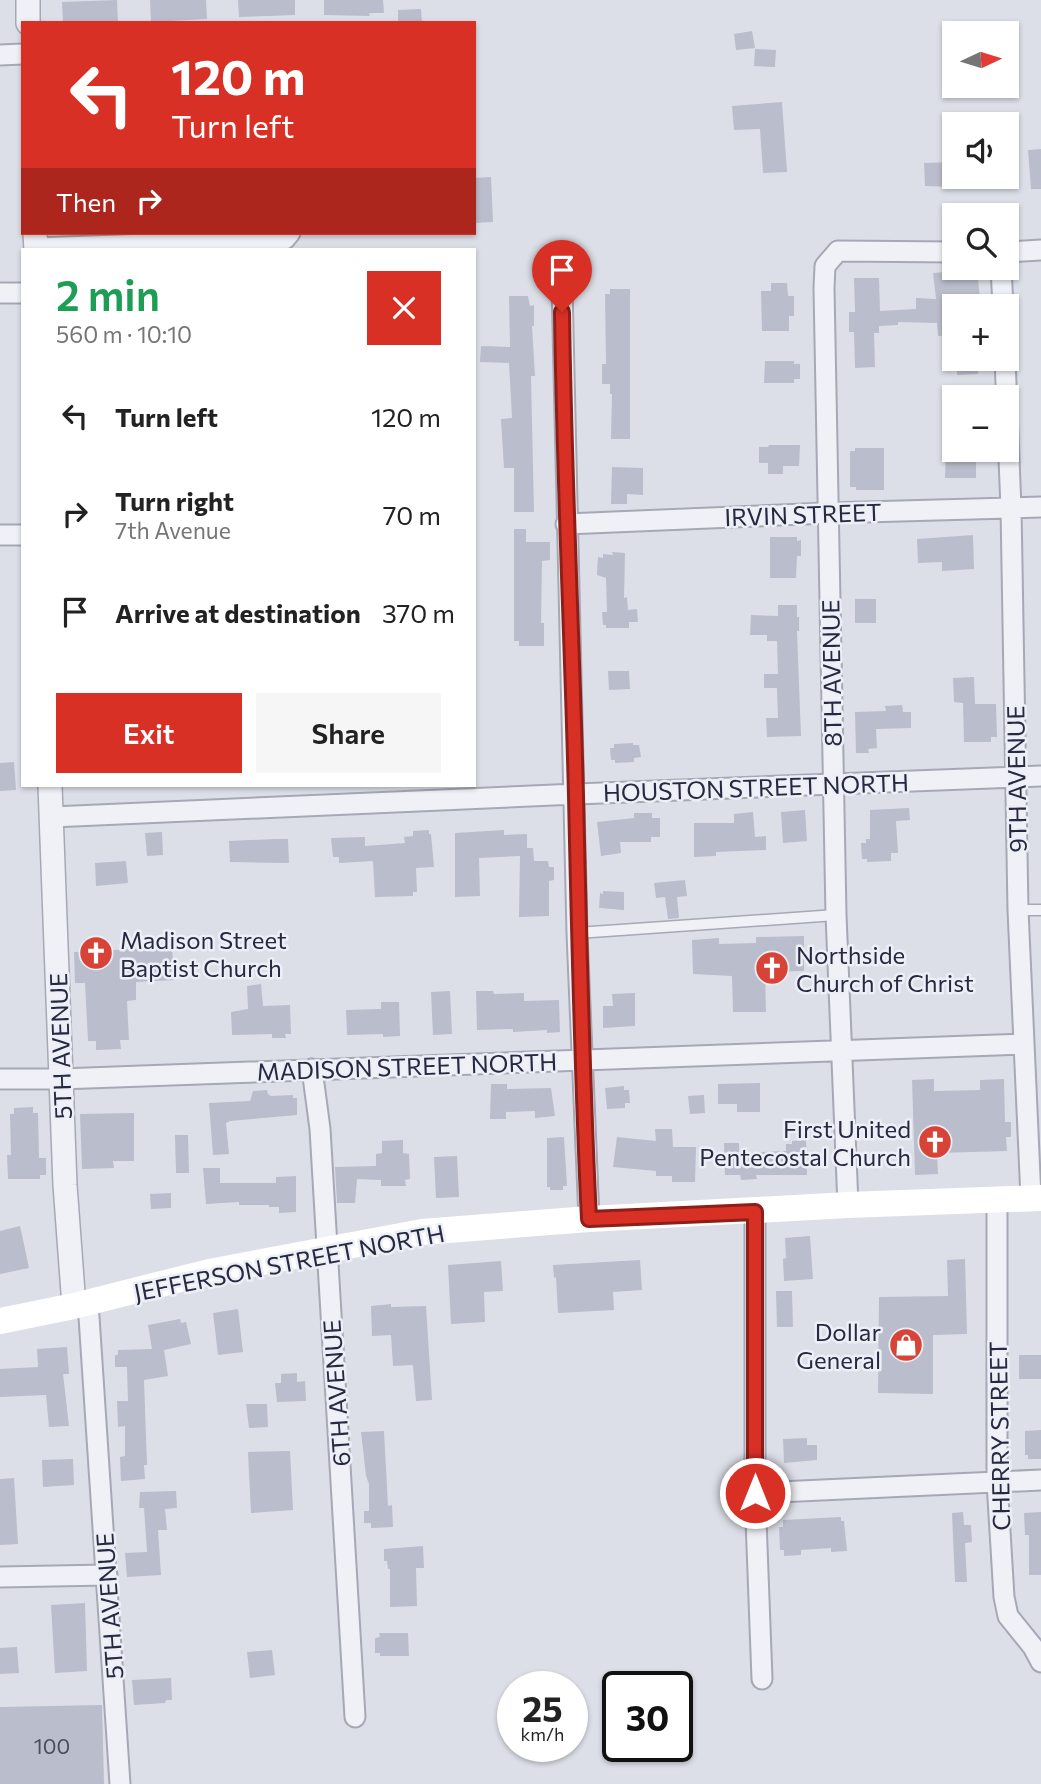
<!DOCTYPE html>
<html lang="en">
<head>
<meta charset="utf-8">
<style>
  :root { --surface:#fff; --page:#f6f6f6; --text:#222; --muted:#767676; --accent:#d93025 }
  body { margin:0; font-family:Commissioner,sans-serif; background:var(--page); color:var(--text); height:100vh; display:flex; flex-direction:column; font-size:26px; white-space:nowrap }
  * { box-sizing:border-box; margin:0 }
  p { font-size:23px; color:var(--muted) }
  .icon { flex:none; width:38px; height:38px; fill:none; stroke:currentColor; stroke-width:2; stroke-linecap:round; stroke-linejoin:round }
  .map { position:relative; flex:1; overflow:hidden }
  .side { position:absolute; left:21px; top:248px; width:455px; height:539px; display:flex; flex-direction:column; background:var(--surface); border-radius:0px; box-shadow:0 2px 5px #0004 }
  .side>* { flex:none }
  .guide { position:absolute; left:21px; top:21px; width:455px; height:214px; border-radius:0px; box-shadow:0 2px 5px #0004; background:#d93025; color:#fff; overflow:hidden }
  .needle { width:46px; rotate:86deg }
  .tools { position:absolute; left:942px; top:21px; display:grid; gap:14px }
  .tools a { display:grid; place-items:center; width:77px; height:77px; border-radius:0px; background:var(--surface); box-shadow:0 2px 5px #0004; font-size:35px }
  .speed { position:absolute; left:497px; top:1671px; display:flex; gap:14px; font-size:35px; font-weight:700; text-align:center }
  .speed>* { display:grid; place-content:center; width:91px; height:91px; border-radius:50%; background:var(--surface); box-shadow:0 2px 5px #0004; line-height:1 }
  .speed small { font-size:18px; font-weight:400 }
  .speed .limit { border:4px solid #111; border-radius:10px; background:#fff; color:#111 }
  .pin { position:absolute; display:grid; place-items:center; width:60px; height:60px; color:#fff; margin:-72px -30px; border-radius:50% 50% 50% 0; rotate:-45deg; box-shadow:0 0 7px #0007 }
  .pin .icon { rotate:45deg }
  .me { position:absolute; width:77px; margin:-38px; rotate:0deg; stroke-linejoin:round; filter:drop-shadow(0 0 5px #0008) }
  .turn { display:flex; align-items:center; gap:24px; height:147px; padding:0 35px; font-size:32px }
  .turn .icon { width:91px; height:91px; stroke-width:2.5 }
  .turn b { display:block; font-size:49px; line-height:60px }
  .then { display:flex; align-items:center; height:66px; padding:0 35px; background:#0003; gap:14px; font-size:26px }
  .round { display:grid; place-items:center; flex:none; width:74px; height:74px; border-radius:0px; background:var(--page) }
  .headline { display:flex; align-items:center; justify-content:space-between; height:119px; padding:0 35px }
  h1 { font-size:42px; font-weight:600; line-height:52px; color:#1e9e55 }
  .primary-button { display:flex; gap:14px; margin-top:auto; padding:14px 35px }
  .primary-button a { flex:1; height:80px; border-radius:0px; background:var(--accent); color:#fff; font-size:28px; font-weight:600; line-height:80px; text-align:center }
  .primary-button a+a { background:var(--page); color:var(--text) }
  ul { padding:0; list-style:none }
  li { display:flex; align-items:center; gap:21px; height:98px; padding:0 35px }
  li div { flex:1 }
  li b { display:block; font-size:26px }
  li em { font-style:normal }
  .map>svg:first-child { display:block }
</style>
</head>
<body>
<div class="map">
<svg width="1041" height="1784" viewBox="0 0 1041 1784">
  <rect width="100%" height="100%" fill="#dddfe8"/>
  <path fill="#babdcb" d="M117,0L118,23H63L62,2Z
    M150,0H206L207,19L151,22Z
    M238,0H295V15L239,17Z
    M324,0H383L384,13H369L370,16L324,15Z
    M421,9L422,23H398V10Z
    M752,31L755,48L736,50L734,34Z
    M755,49L776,50L775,67L754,66Z
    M782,102L787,172L763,173L760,129L734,130L732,106Z
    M1041,149V189H1031L1028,150Z
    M954,162V187L925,186L924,163Z
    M491,177L493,222L474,223V178Z
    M973,270L974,279H978L980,298L954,300V335L938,336L937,323L898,322V325L879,326V333H874L875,367L855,368L854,332H849V312H855L854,278H879L880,311L916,309V298L936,299L933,273Z
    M771,283H787L788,296H794V316H789V331H762L761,291H771Z
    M610,289H630V439H611L612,394H610V384H602V364H606L605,294H610Z
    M509,296H528L530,306L534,305V326H532L535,376H531L534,512H514V468H504L501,419L512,418L509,363L480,362L481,346L510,347Z
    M957,359H977L978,374L957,375Z
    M765,361H794V364H800V379H794V383H764Z
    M769,445H800L799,466H783V474H768V463H759V447H768Z
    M855,448H884V490H856V487H850V451H855Z
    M946,450H970V460H976V478H945Z
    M612,467L643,468V495L627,494V504H611Z
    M514,529H526V542H550V560L542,561L541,623H544V646H519V641H514Z
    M973,535L974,569L942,571V562L918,563L917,539Z
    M770,537H797V541L801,540V556H797L796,578H770Z
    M612,552L625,553L624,598L627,597L628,610L637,609L638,622H629V628H606V625H603L602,612H607L606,578L597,575L598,557L603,558V554L613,555Z
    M855,599H876V623H855Z
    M778,605H797V617H799V631H797L801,736L767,737L766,718H778L777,688H764V674H778L777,641H767V635H750L751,615L778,616Z
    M608,671H629L630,689L609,690Z
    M974,677L975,704H996L997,737H991V742H964L963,703L954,702L953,678Z
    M902,705L903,712H911V728L876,729L877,748L868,749L869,753H856L855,712L886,711L885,706Z
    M633,743V745H639L641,757L634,758V762L615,763V760H611L610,748H614V744Z
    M14,762L16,790L0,791V763Z
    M909,808L910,820L896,821L898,853H891V861L867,862V859H862L861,843H866V839H870V810Z
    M805,810L807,841L783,843L781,812Z
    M753,812L755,837L766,836V850L716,852V856L694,857V823H734V814Z
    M634,813H652V818H660V837H651V842H620L621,853L601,856L597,822L634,818Z
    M429,830V834H431L434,867L416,868L417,892H413V896L375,897L373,861L339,863V857H333L331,838L365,837V846L405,843L404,837L413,836V831Z
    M504,830V835L527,834V848H533L534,861H548L549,867H554V880L549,881V916L519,917L520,856L479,858L480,896L455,897V833Z
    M162,832L163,855L147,856L145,833Z
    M275,839H288L289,863L230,862L229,841Z
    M126,861L128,883L96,886L95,863Z
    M685,880L687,896L677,897L679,918L668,919L665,897L656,898L654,883Z
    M603,891L624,892V910L599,908L600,893L603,894Z
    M804,936V971L765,972L766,1012H733L732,976L693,974L692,940L719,938V944L756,943V937Z
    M172,947L174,980L136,982V1000L127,1001L129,1040H120L121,1049L96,1050V1041H88L85,983H75L74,952Z
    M261,984L263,1006L290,1005L291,1034H285L286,1038H272V1034L232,1035L231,1012L248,1009L247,986Z
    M450,991L452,1034L433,1035L431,992Z
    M476,991H493L494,994L524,993V1001L559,1000L560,1032L547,1033V1030L513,1032V1029L477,1030Z
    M635,993V1026L603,1028V1006H613L612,994Z
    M381,1002H399L400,1036L383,1037V1034L347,1035L346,1010L381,1009Z
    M934,1079V1091L980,1090V1080L1004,1079L1005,1122H1011V1137H1006L1007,1151L937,1153L938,1174L915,1175L912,1080Z
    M760,1083V1112H737V1104H718V1084Z
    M491,1084H507V1089L551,1088L555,1116L535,1118V1111L506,1112V1119H490Z
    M624,1086V1090H629L630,1103H625V1108L607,1109L605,1088Z
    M267,1090L268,1094L271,1096L293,1095V1098H297V1115L230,1121L226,1123L229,1154L213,1155L209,1103L250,1101L253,1091Z
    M704,1095L705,1113L690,1114L688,1096Z
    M33,1107V1113H38L39,1158H46V1175H40V1179H8L7,1155H11L10,1114H14V1108Z
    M134,1113V1161H113L114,1168L82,1169L80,1114Z
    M655,1129H672L673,1147H696L695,1182H672V1176H656V1171L613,1167L617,1137L656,1141Z
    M175,1135H188L189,1173H176Z
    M564,1137L567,1186H563V1190H550V1187H547V1138Z
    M403,1140V1153L409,1154L410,1179L405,1180L406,1186H381V1180L357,1179L355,1203H337L335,1167L376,1166V1154L382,1153V1141Z
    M806,1140L807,1175H756L757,1179L741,1180L740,1175H725L724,1143H739V1153L786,1151V1144H792V1141Z
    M457,1156L459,1197L436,1198L434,1157Z
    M203,1168H220V1183H276V1177L296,1176V1212L279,1213V1207H269V1205H239V1202L206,1204Z
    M171,1193V1208L151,1209L150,1194Z
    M20,1226L29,1268L0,1274V1231Z
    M810,1236L813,1279L784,1281L783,1259L786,1258L785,1238Z
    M965,1259L967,1334L933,1335V1394L878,1393L879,1297L948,1296L947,1260Z
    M640,1260L642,1290L613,1292L614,1310L558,1313L556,1277L554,1278L553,1265Z
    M501,1261L503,1291L484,1292L485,1322L451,1324L448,1265Z
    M776,1291H792L793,1327H777Z
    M391,1304V1307L426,1306L432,1400L416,1401L413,1365L393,1366L391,1335L372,1336L371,1306Z
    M238,1309L243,1352L218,1355L213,1313Z
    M180,1319L181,1323L186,1322L191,1344L164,1350L168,1376L144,1380L147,1465H144L145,1479L121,1481L120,1457L125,1456V1426L118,1427L117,1401H128L127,1367H115V1355H118V1350L152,1349L148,1325Z
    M67,1347L69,1374H63L69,1426L49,1427L46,1395L0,1397V1369L38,1367L37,1349Z
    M1019,1355H1041V1379H1019Z
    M297,1373V1382L305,1381L306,1401L277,1402L275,1383H281V1374Z
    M246,1404H267L268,1427L249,1428Z
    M1041,1430V1459H1028V1455H1025V1431Z
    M384,1431L388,1506L392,1505L393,1527L371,1528V1523H364V1511H369V1484L366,1476L361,1432Z
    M807,1438V1445H817V1460L784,1463L783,1439Z
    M290,1451L293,1510L251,1513L248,1452Z
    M73,1459L74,1485L43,1487L42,1460Z
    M14,1478L18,1544L0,1545V1479Z
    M176,1491L177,1508L165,1509L167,1530H158L161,1575L127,1577L125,1553L147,1552L144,1508H139L140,1492Z
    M963,1512L964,1525H971L972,1542L965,1543L967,1582H955L952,1513Z
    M1041,1512V1575H1029V1535H1025L1024,1513Z
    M841,1517V1521H844L847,1551L831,1552V1548L801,1550V1555L784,1556V1550H780L779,1527H783V1520Z
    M423,1546L424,1568H416L417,1606L390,1607V1569H388L387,1561H384V1549Z
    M85,1603L87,1671L55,1673L51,1605Z
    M379,1633H408L409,1656H380V1653H375V1638L380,1637Z
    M17,1647L19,1673L0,1674V1648Z
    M272,1650L275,1675L250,1678L247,1652Z
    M171,1678L172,1700H166L165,1703L134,1705L132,1680Z
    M102,1705L104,1784H0V1707Z"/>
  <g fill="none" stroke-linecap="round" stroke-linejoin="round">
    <g stroke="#a6a8b6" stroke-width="13">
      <path id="service" d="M1018,910H1041
        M577,933L836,915"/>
    </g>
    <g stroke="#a6a8b6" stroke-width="23">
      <path id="minor" d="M0,55L23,54
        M36,248L285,239L290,233
        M1006,252L1041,250
        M1001,268L1003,306
        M562,286L577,933L589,1219
        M0,293H23
        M1005,359L1011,508L1018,910L1031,1198
        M566,524L828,513L1041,507
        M0,535H23
        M52,817L576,794L1041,776
        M312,1069L320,1129L355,1717
        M0,1079H60L1023,1044
        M997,1199V1482L1004,1597L1008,1616L1033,1647L1041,1662
        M848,1205L836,915L824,288L825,266L838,251L954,252
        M755,1212V1493L762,1679
        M88,1302L120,1784
        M755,1493L1041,1480
        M0,1577L107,1575"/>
    </g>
    <g stroke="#a6a8b6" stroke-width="26">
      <path id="tertiary" d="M28,0V23
        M35,233L36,250
        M50,786L65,1185L74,1306"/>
    </g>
    <use href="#service" stroke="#f0f1f6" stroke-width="10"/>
    <use href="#minor" stroke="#f0f1f6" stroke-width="19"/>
    <use href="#tertiary" stroke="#f0f1f6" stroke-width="23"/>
    <path stroke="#fff" stroke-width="26" d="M0,1321L74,1306L209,1272L422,1232L589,1219L848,1205L1041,1198"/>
  </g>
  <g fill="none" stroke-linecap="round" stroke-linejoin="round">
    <g stroke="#8d1f18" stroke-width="18">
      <path id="route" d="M562,312C564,473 572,634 576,795C579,936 582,1077 589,1219L755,1212V1493"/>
    </g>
    <use href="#route" stroke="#d93025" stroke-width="12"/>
  </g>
  <defs>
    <g id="church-disc" transform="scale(1.75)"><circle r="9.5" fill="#d84338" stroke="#edeff6"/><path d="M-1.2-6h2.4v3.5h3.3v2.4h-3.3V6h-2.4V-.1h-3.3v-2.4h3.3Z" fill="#fff"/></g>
    <g id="shop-disc" transform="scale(1.75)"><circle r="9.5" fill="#d84338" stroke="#edeff6"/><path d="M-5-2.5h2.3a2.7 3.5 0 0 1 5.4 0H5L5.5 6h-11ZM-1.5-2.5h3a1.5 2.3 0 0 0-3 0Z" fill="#fff"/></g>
  </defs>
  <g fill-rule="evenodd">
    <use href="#church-disc" x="96" y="953"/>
    <use href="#church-disc" x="772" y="968"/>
    <use href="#church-disc" x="935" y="1142"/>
    <use href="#shop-disc" x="906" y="1345"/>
  </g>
  <g text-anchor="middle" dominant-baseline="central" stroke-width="5" stroke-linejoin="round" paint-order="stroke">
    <g font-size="21" fill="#4b4e63">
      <text x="52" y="1745">100</text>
    </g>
    <g font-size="24" fill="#262940" stroke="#edeff6">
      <text transform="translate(803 514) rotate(-2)">IRVIN STREET</text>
      <text transform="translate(831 673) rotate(-91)">8TH AVENUE</text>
      <text transform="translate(1016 779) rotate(-91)">9TH AVENUE</text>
      <text transform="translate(756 787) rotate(-2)">HOUSTON STREET NORTH</text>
      <text transform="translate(60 1046) rotate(-92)">5TH AVENUE</text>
      <text transform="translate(407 1066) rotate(-2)">MADISON STREET NORTH</text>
      <text transform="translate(289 1262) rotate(-11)">JEFFERSON STREET NORTH</text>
      <text transform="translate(336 1393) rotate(-94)">6TH AVENUE</text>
      <text transform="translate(999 1436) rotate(-91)">CHERRY STREET</text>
      <text transform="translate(109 1606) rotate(-94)">5TH AVENUE</text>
    </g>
    <g font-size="24" fill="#262940" stroke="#edeff6" text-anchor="start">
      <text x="120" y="939">Madison Street<tspan x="120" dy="28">Baptist Church</tspan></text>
      <text x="796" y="954">Northside<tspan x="796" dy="28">Church of Christ</tspan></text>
      <text x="911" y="1128" text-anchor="end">First United<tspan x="911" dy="28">Pentecostal Church</tspan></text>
      <text x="881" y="1331" text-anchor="end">Dollar<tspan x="881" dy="28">General</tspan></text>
    </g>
  </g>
</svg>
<div class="tools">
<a><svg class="needle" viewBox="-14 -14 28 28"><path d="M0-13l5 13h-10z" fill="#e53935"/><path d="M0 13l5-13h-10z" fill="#767676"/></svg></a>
<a><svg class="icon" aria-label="sound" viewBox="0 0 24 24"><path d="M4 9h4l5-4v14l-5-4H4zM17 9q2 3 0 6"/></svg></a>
<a><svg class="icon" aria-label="search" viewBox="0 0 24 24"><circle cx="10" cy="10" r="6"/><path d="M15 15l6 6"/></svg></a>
<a>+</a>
<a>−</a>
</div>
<div class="speed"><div>25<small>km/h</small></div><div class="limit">30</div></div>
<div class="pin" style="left:562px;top:312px;background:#d93025"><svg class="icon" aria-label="arrive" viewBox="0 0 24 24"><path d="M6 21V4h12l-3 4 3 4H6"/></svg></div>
<svg class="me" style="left:755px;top:1493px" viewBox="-20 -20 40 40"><circle r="17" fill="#d93025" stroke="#fff" stroke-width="3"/><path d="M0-11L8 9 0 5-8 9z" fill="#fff"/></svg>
<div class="guide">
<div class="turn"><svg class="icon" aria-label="left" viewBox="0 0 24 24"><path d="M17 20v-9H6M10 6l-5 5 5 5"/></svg><div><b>120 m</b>Turn left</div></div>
<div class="then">Then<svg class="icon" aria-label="right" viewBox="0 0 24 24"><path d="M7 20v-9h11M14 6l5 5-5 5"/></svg></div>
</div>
<section class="side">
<div class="headline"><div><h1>2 min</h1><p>560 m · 10:10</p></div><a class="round" style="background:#d93025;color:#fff"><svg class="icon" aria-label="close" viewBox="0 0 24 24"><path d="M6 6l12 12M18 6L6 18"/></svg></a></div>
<ul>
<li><svg class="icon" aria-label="left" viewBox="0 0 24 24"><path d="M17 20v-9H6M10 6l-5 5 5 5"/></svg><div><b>Turn left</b></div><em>120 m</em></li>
<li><svg class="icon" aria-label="right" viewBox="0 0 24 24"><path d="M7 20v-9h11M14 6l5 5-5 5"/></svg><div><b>Turn right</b><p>7th Avenue</p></div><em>70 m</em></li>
<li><svg class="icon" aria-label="arrive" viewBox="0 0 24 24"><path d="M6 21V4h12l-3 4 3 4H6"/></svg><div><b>Arrive at destination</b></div><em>370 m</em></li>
</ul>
<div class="primary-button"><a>Exit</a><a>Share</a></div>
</section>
</div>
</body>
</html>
